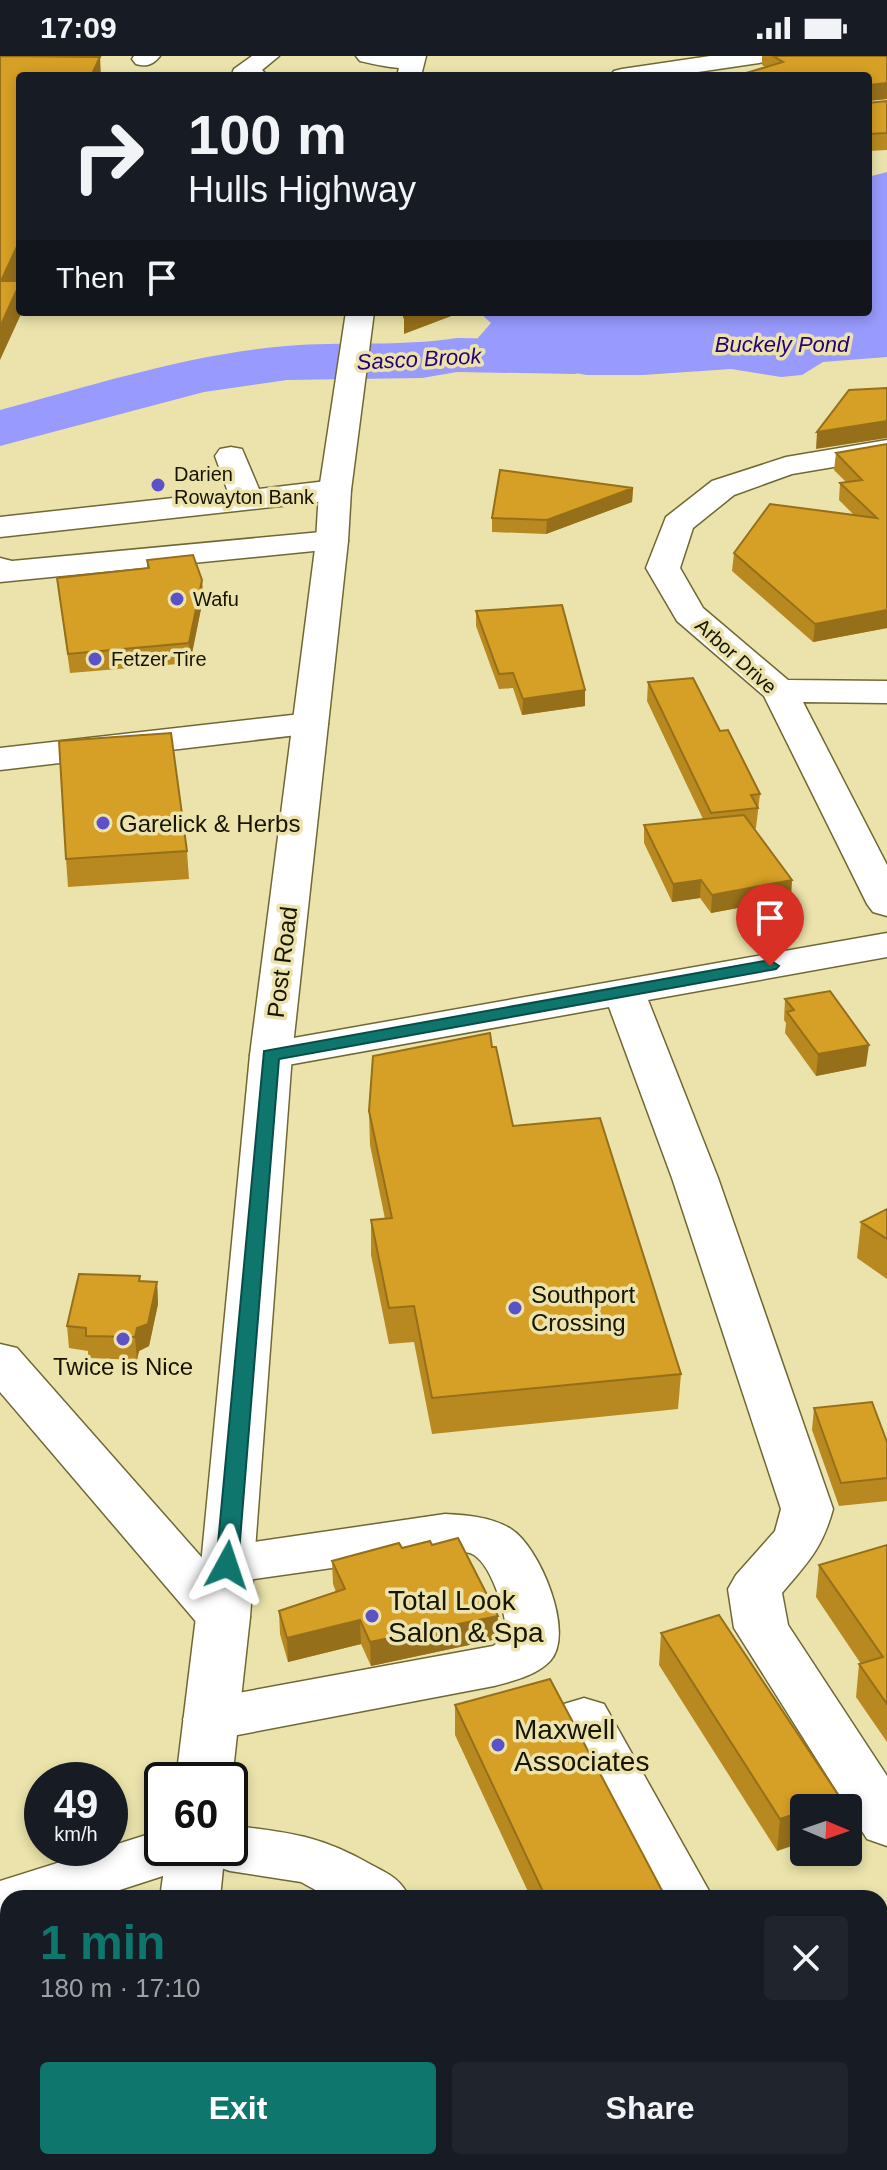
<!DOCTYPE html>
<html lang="en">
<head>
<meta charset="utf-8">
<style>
  :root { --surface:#171b24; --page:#20242c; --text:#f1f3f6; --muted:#9ea1a6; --accent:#0f766e }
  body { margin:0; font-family:Arial,sans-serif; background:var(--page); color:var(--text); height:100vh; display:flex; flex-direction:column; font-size:30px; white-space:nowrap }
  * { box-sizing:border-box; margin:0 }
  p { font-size:26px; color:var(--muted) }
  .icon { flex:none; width:44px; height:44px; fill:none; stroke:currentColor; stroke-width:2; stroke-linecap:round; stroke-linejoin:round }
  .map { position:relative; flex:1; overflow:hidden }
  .details { position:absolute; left:0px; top:1834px; width:888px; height:280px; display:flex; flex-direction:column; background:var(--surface); border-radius:24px 24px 0 0; box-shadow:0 4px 12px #0003 }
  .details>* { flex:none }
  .banner { position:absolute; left:16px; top:16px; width:856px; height:244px; border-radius:8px; box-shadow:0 4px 12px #0003; background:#171b24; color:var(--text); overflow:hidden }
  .needle { width:52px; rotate:92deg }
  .buttons { position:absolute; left:790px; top:1738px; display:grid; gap:16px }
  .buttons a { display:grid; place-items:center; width:72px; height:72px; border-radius:8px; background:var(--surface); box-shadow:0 4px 12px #0003; font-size:40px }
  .speed { position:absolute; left:24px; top:1706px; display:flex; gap:16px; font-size:40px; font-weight:700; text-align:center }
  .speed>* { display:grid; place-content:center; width:104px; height:104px; border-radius:50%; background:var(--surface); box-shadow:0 4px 12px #0003; line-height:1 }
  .speed small { font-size:20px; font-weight:400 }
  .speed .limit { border:4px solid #111; border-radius:12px; background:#fff; color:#111 }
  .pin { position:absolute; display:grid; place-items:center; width:68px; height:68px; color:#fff; margin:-82px -34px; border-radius:50% 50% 50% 0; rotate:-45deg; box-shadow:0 0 8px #0007 }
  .pin .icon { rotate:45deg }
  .me { position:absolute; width:88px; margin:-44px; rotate:5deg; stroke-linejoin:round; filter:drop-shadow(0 0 6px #0008) }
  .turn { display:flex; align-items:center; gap:28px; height:168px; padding:0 40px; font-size:36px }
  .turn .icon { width:104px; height:104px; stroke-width:2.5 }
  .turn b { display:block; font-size:56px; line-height:68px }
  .then { display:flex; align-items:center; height:76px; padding:0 40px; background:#0003; gap:16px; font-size:30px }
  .round { display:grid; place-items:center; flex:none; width:84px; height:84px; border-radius:8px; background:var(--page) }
  .headline { display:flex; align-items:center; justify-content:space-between; height:136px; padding:0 40px }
  h1 { font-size:48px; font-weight:700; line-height:60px; color:var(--accent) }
  .action { display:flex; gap:16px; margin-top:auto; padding:16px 40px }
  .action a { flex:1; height:92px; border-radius:8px; background:var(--accent); color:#fff; font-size:32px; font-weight:700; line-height:92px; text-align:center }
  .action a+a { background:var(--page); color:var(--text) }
  .status { display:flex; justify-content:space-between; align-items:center; height:56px; padding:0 40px; background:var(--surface); direction:ltr }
  .status svg { height:22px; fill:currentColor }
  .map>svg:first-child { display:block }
</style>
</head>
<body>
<div class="status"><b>17:09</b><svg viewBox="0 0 49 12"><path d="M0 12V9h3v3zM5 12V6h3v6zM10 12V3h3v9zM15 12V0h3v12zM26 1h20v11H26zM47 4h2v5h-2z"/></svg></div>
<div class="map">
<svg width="887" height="2114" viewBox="0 0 887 2114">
  <rect width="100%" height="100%" fill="#ebe3ab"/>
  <path fill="#989afd" d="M887,116V301L823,306L802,319L781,321L731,313L643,319H586L543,310L471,304L457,299L456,288L477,283L491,267L479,256H868V121Z"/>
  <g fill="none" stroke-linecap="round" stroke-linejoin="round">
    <path fill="#989afd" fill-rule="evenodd" d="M457,282L575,284L595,289L604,301L595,313L575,318L457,316L422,322L287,324L204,336L0,390V354C94,329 189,298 286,290C343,285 400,291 457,282Z"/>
    <g stroke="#706834" stroke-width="3">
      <path id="minor" d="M134,0H160C153,9 146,11 136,8L132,3Z
        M252,0H279L262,14L268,20H231L234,13Z
        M356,0H416L424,6L420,11C402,15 378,9 360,5Z
        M710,0H771L767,5L759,7L671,20H610L614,15L622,13Z
        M887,384V402L792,418L734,439L693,472L680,512L703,552L788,624L887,625V647L803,646L887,809V860L873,856L867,848L764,640L677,565L646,512L666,461L712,425L786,401Z
        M231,391L242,393L259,433L335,424L346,427L351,434L346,441L335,444L0,481V461L228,436L215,400L220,393Z
        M332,475L344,478L348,485L344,492L0,526V502L12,505Z
        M310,657L323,660L328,668L323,676L0,714V692Z
        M887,877V901L648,944L718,1122L833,1453C822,1493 808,1506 782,1537L788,1569L887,1720V1790L867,1783L734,1572L728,1533L736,1519L775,1475L781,1453L672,1122L609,951L271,1012L256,1008L250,999L256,990L271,986Z
        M0,1288L17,1292L204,1504L208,1496L227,1490L445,1458C466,1459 492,1461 511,1473C539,1490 576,1577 550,1605C536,1620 512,1625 494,1630L211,1684L191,1678L183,1663L191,1648L211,1642L493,1590L506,1581C508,1561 491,1504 470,1497C463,1495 453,1496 445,1496L225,1527L250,1561L242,1575L223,1581L204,1575L0,1336Z
        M584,1642L604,1648L713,1842H653L556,1663L564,1648Z
        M230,1769C287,1777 317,1778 368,1807C388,1818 399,1821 410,1842H330L301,1826L230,1815L209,1808L204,1799L200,1808L95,1842H8V1862L0,1859V1825L162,1774V1792H230Z
        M0,1859L8,1862V1925L0,1922Z
        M8,2079V2106H43L42,2114H0V2082Z
        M880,2103L881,2114H817V2106H880Z
        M307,2106H371V2114H307Z
        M499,2106H564L567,2114H503Z"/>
    </g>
    <g stroke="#706834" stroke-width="3">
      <path id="major" d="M402,0H426L421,20H397Z
        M346,256H374L351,434L348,485L292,999L250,1561L232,1724L230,1729V1724H176L196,1561L250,999L316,485L319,434Z
        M167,1792H225L220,1842H160Z
        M125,2106H189L188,2114H124Z"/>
    </g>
    <use href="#minor" fill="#fff" fill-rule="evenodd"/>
    <use href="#major" fill="#fff" fill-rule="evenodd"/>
  </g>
  <path fill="#b88920" d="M762,0H887V43L868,45V20L765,11L762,9Z
    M887,45V94L868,95V47Z
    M887,388V572L813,586L732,515L734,497L854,459L839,444L840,427L846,426L834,414L836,397Z
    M633,432L632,446L546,478L492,476V462Z
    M147,504L202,524L203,543L190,607L70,617L57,522L147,512Z
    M476,555L585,634V650L522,659L513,632L499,633L476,570Z
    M648,626L720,675L760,738L756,772L754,773L791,842L711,857L700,842L672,846L644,787V769L703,763L647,645Z
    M187,795L189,823L68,831L66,803Z
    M785,943L866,1010L816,1020L785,977L786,967L784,964Z
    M492,991L513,1070L681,1318L678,1353L432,1378L414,1286L389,1288L371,1199V1164L385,1163L370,1089L369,1055Z
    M887,1153V1223L857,1202L861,1166Z
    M141,1226H157L158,1248L149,1290L139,1295L137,1304L88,1302V1295L69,1292L67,1270Z
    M814,1352L887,1386V1445L839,1450L812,1374Z
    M432,1489L497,1583L371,1610L361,1588L288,1606L280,1578L279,1555L336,1536L333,1528L332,1505L402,1492Z
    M887,1489V1686L856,1641L859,1608H861L816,1541L819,1509Z
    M661,1577L840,1752L777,1795L659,1609Z
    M455,1649L666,1842H531L455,1679Z
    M647,2106H794L793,2112L789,2114H651Z"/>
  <path fill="#966f1a" d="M100,1L101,20H91Z
    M887,27V43L868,45V29Z
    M20,184V216L3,252L1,225Z
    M20,227V256H22L0,304V271Z
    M417,256H462L404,278V261Z
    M887,365V382L816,393L817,376Z
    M633,432L632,446L546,478L547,464Z
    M202,524L203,543L190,607L189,587Z
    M887,554V572L813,586L815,568Z
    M585,634V650L522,659L523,643Z
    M701,824L700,842L672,846L673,828Z
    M792,824L791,842L711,857L712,839Z
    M869,989L866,1010L816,1020L818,998Z
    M157,1226L158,1248L149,1290L139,1295L137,1304L135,1281L137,1272Z
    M498,1560L497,1583L371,1610L370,1586Z
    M360,1564L361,1588L288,1606L287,1582Z
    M841,1743L840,1752H813Z
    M804,1755V1786L777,1795L780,1763Z
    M758,2106H794L793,2112L789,2114H752V2108Z
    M743,2107L742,2114H723Z"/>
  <path fill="#d69f25" stroke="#966f1a" stroke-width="2" d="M0,0L100,1L91,20H20V184L1,225H20V227L0,271Z
    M773,0H887V27L868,29V20H736L783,6Z
    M227,18L309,20H226Z
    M887,45V77L868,78V47Z
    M404,256H417L404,261Z
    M887,332V365L817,376L849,334Z
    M887,388V554L815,568L734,497L770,448L877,462L840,427L862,424L836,397Z
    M500,414L633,432L547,464L492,462Z
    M193,499L202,524L189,587L68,598L57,522L149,512L147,504Z
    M562,549L585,634L523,643L513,617L499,618L476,555Z
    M693,622L720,675L728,674L760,738L751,739L758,752L711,757L648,626Z
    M171,677L187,795L66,803L59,685Z
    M744,759L792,824L712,839L701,824L673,828L644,769Z
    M830,935L869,989L818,998L787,956L794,954L785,943Z
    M490,977L492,991H496L513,1070L600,1062L681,1318L432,1342L414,1250L389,1252L371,1164L392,1162L369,1055L373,1000Z
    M887,1153V1183L861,1166Z
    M79,1218L140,1220L139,1225L157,1226L148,1268L137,1272L135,1281L86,1280V1272L67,1270Z
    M872,1346L887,1386V1422L841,1427L814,1352Z
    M458,1482L498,1560L370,1586L360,1564L287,1582L279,1555L345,1533L332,1505L399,1487L402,1492L430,1485L432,1489Z
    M887,1489V1648L859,1608L883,1601L819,1509Z
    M719,1559L841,1743L813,1752H804V1755L780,1763L661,1577Z
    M550,1623L666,1842H546L455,1649Z
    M661,2106H758L752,2108L743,2107L723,2114H665Z"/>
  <path fill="#0f766e" stroke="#0a4d48" stroke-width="2" d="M770,904L779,910L776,913L279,1003L238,1509L235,1514H219L216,1509L264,995Z"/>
  <g fill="#5b52ca" stroke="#ebe3ab" stroke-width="3">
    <circle cx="158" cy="429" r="8"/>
    <circle cx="177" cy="543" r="8"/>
    <circle cx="95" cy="603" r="8"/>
    <circle cx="103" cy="767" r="8"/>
    <circle cx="515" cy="1252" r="8"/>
    <circle cx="123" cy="1283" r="8"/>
    <circle cx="372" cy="1560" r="8"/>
    <circle cx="498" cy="1689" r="8"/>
  </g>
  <g text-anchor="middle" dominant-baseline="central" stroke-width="7" stroke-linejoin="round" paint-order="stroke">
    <g font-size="20" fill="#171401" stroke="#ebe3ab" text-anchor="start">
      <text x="174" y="418">Darien<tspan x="174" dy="23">Rowayton Bank</tspan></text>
      <text x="193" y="543">Wafu</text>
      <text x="111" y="603">Fetzer Tire</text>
    </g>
    <g font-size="20" fill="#171401" stroke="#ebe3ab">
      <text transform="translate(736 600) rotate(42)">Arbor Drive</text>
    </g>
    <g font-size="22" font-style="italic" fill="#27017c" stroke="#ebe3ab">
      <text x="782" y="288">Buckely Pond</text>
      <text transform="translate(419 303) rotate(-3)">Sasco Brook</text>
    </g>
    <g font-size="24" fill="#171401" stroke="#ebe3ab" text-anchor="start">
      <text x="119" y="767">Garelick &amp; Herbs</text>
      <text x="531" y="1238">Southport<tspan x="531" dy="28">Crossing</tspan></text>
      <text x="123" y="1310" text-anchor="middle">Twice is Nice</text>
    </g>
    <g font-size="24" fill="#171401" stroke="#ebe3ab">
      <text transform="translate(282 906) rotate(-83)">Post Road</text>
    </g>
    <g font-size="28" fill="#171401" stroke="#ebe3ab" text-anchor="start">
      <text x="388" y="1544">Total Look<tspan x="388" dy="32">Salon &amp; Spa</tspan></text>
      <text x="514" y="1673">Maxwell<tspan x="514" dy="32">Associates</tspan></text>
    </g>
  </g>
</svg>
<div class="buttons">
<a><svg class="needle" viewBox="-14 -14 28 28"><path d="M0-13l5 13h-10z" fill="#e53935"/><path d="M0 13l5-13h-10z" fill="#9ea1a6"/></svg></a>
</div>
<div class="speed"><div>49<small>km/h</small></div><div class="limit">60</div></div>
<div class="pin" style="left:770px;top:910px;background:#d93025"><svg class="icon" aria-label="arrive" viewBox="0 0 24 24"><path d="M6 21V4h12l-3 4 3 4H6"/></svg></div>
<svg class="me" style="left:227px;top:1509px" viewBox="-20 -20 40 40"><path d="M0-17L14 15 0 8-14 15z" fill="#0f766e" stroke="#fff" stroke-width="4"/></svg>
<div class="banner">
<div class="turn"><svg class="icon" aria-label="right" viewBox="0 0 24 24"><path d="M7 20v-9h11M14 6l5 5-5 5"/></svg><div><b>100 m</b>Hulls Highway</div></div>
<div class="then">Then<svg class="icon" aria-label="arrive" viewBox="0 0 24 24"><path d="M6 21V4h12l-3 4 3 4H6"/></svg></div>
</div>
<section class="details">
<div class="headline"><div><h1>1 min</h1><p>180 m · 17:10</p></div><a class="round"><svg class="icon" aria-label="close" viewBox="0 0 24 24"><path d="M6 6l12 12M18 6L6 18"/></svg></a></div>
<div class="action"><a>Exit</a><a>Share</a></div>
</section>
</div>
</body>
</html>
